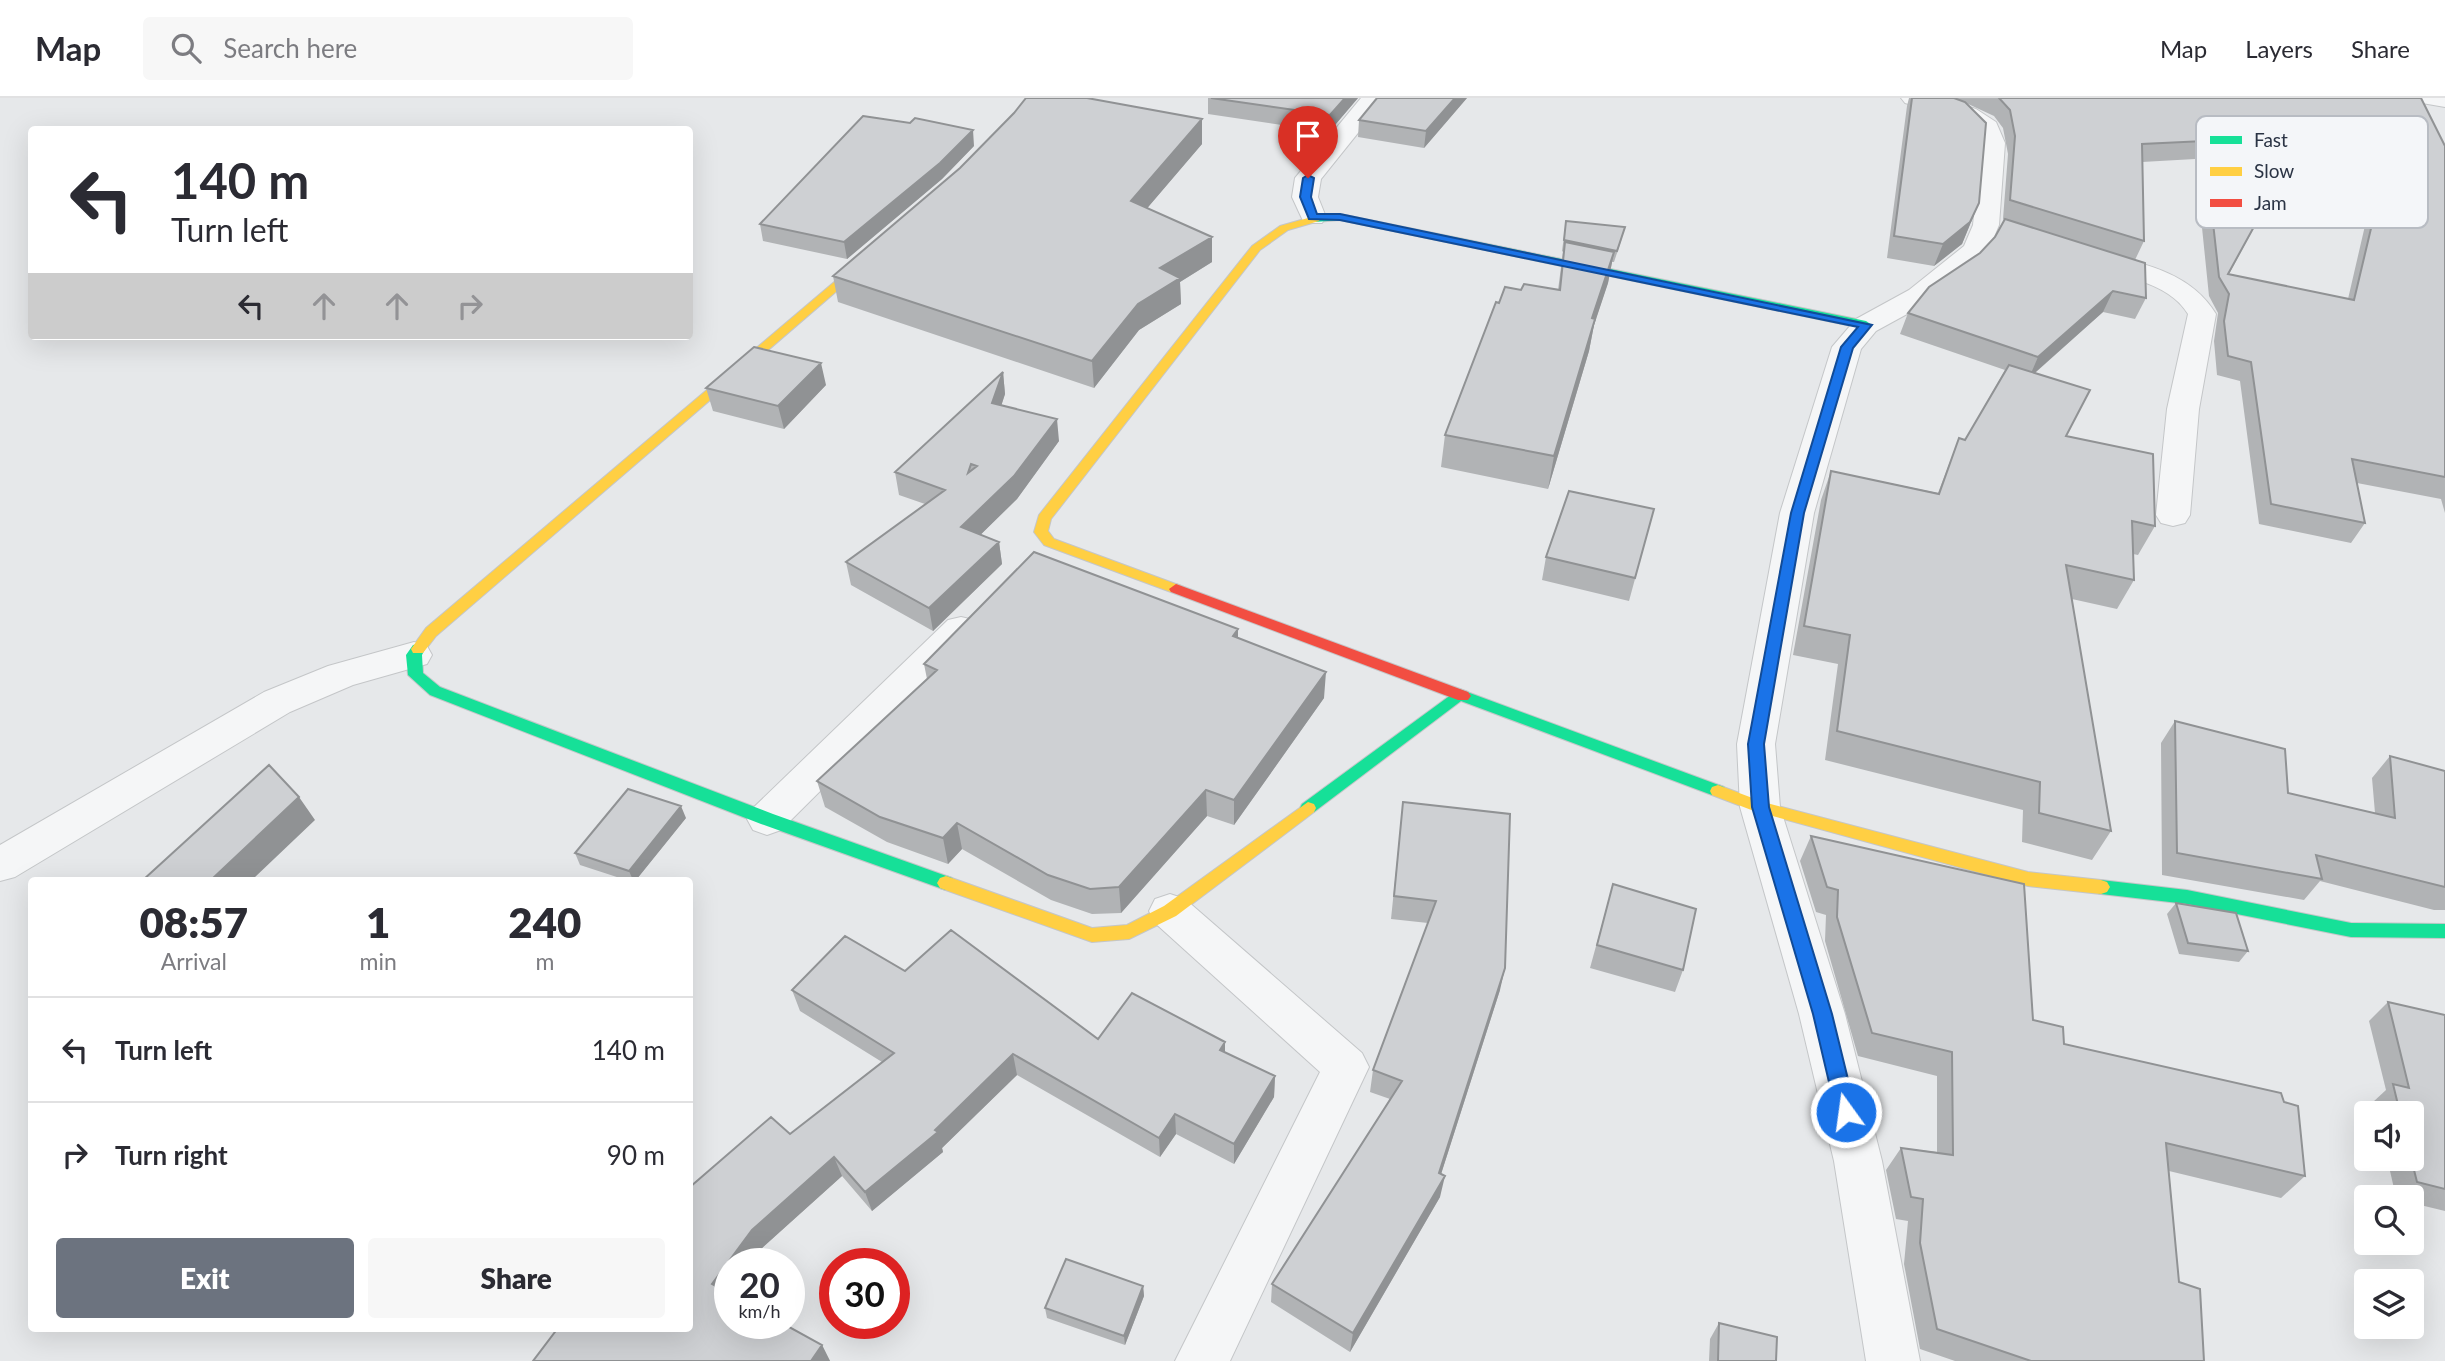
<!DOCTYPE html>
<html lang="en">
<head>
<meta charset="utf-8">
<style>
  :root { --surface:#fff; --page:#f7f7f7; --text:#2b2b33; --muted:#7c7c81; --line:#e1e1e2; --accent:#6c737f }
  body { margin:0; font-family:Lato,sans-serif; background:var(--page); color:var(--text); height:100vh; display:flex; flex-direction:column; font-size:26px; white-space:nowrap }
  * { box-sizing:border-box; margin:0 }
  p { font-size:23px; color:var(--muted) }
  .icon { flex:none; width:38px; height:38px; fill:none; stroke:currentColor; stroke-width:2; stroke-linecap:round; stroke-linejoin:round }
  .map { position:relative; flex:1; overflow:hidden }
  .side { position:absolute; left:28px; top:779px; width:665px; height:455px; display:flex; flex-direction:column; background:var(--surface); border-radius:7px; box-shadow:0 7px 28px #0002 }
  .side>* { flex:none }
  .top-card { position:absolute; left:28px; top:28px; width:665px; height:214px; border-radius:7px; box-shadow:0 7px 28px #0002; background:#fff; color:var(--text); overflow:hidden }
  .controls { position:absolute; left:2354px; top:1003px; display:grid; gap:14px }
  .controls a { display:grid; place-items:center; width:70px; height:70px; border-radius:7px; background:var(--surface); box-shadow:0 7px 28px #0002; font-size:35px }
  .speed { position:absolute; left:714px; top:1150px; display:flex; gap:14px; font-size:35px; font-weight:700; text-align:center }
  .speed>* { display:grid; place-content:center; width:91px; height:91px; border-radius:50%; background:var(--surface); box-shadow:0 7px 28px #0002; line-height:1 }
  .speed small { font-size:18px; font-weight:400 }
  .speed .limit { border:10px solid #d22; background:#fff; color:#111 }
  .pin { position:absolute; display:grid; place-items:center; width:60px; height:60px; color:#fff; margin:-72px -30px; border-radius:50% 50% 50% 0; rotate:-45deg; box-shadow:0 0 7px #0007 }
  .pin .icon { rotate:45deg }
  .me { position:absolute; width:77px; margin:-38px; rotate:346deg; stroke-linejoin:round; filter:drop-shadow(0 0 5px #0008) }
  .turn { display:flex; align-items:center; gap:24px; height:147px; padding:0 28px; font-size:32px }
  .turn .icon { width:91px; height:91px; stroke-width:2.5 }
  .turn b { display:block; font-size:49px; line-height:60px }
  .lanes { display:flex; align-items:center; height:66px; padding:0 28px; background:#0003; justify-content:center; gap:35px; direction:ltr }
  .lanes .off { opacity:.35 }
  .eta { display:flex; justify-content:space-evenly; align-items:center; height:119px; text-align:center }
  .eta b { font-size:42px; font-weight:800; line-height:49px }
  .cta { display:flex; gap:14px; margin-top:auto; padding:14px 28px }
  .cta a { flex:1; height:80px; border-radius:7px; background:var(--accent); color:#fff; font-size:28px; font-weight:800; line-height:80px; text-align:center }
  .cta a+a { background:var(--page); color:var(--text) }
  ul { padding:0; list-style:none }
  li { display:flex; align-items:center; gap:21px; height:105px; padding:0 28px; border-top:2px solid var(--line) }
  li div { flex:1 }
  li b { display:block; font-size:26px }
  li em { font-style:normal }
  header { display:flex; align-items:center; gap:42px; box-sizing:border-box; height:98px; padding:0 35px; background:var(--surface); border-bottom:2px solid var(--line) }
  header strong { font-size:33px }
  nav { display:flex; gap:38px; margin-inline-start:auto; font-size:24px }
  .search { width:490px; height:63px; background:var(--page); display:flex; align-items:center; gap:18px; box-sizing:border-box; padding:0 24px; border-radius:7px; color:var(--muted); font-size:26px }
  .map>svg:first-child { display:block }
</style>
</head>
<body>
<header>
<strong>Map</strong>
<div class="search"><svg class="icon" aria-label="search" viewBox="0 0 24 24"><circle cx="10" cy="10" r="6"/><path d="M15 15l6 6"/></svg>Search here</div>
<nav><a>Map</a><a>Layers</a><a>Share</a></nav>
</header>
<div class="map">
<svg width="2445" height="1263" viewBox="0 0 2445 1263">
  <rect width="100%" height="100%" fill="#e6e8ea"/>
  <g fill="none" stroke-linecap="round" stroke-linejoin="round">
    <g stroke="#c4c6c8" stroke-width="2">
      <path id="street" d="M1361,0H1386L1321,81L1318,99L1326,119L1322,125H1304L1292,99L1295,80Z
        M1901,0H1939L1976,11L1996,24L2005,45L1999,127L1986,158L1929,204L1876,233L1861,251L1814,415L1775,646L1780,709L1845,916L1882,1063L1920,1263H1866L1834,1063L1799,916L1740,709L1737,646L1780,415L1832,249L1856,221L1909,192L1964,148L1973,127L1981,45C1970,17 1931,13 1905,5Z
        M2418,0H2445V9L2422,5Z
        M2095,154C2141,165 2190,173 2216,216L2199,311L2190,417L2185,425L2173,428L2161,425L2156,417L2167,311L2188,216C2168,183 2119,178 2085,168L2081,162L2085,156Z
        M961,519L974,522L979,531L974,540L781,732L767,737L753,732L747,721L753,710L948,522Z
        M414,544L427,548L432,557L427,566L353,587L290,614L15,779L0,783V747L264,594L328,568Z
        M1170,796L1185,801L1362,955L1369,969L1230,1263H1175L1320,974L1155,825L1149,813L1155,801Z"/>
    </g>
    <g stroke="#c4c6c8" stroke-width="2">
      <path id="fast" d="M1340,116L1866,223L1872,227L1866,231L1340,122L1315,124L1310,121L1315,118Z
        M418,546L425,551L422,557L423,575L440,589L773,716L952,780L955,785L952,790L946,792L940,790L761,726L430,597L408,577L406,557L413,547Z
        M1459,591L1724,689L1726,693L1724,697H1712L1461,603L1314,714H1302L1300,710L1302,706Z
        M2101,782L2187,792L2351,825L2445,826V840L2351,839L2187,806L2101,796L2095,794L2092,789L2095,784Z"/>
    </g>
    <g stroke="#c4c6c8" stroke-width="2">
      <path id="slow" d="M1315,118L1320,121L1319,123L1288,132L1260,152L1051,421L1048,433L1054,441L1181,488L1183,491L1181,494H1171L1044,447L1034,434L1039,417L1252,148L1280,128Z
        M872,152L882,154L436,538L423,555H413L411,551L426,530Z
        M1718,687L1763,704L2028,774L2101,782L2107,784L2110,789L2107,794L2101,796L2028,788L1754,713L1712,697L1710,693L1712,689Z
        M1308,704L1314,706L1316,710L1314,714L1176,818L1129,841L1092,844L940,790L937,785L940,780L946,778L1092,830L1127,827L1164,808Z"/>
    </g>
    <g stroke="#c4c6c8" stroke-width="2">
      <path id="jam" d="M1176,486L1468,594L1471,598L1468,602H1458L1171,494L1169,491Z"/>
    </g>
    <use href="#street" fill="#f5f6f7" fill-rule="evenodd"/>
    <use href="#fast" fill="#16e098" fill-rule="evenodd"/>
    <use href="#slow" fill="#ffcf43" fill-rule="evenodd"/>
    <use href="#jam" fill="#f24e42" fill-rule="evenodd"/>
  </g>
  <path fill="#b1b3b5" fill-rule="evenodd" d="M1208,0H1358L1329,34L1208,16Z
    M1467,0L1424,50L1358,39L1359,22Z
    M1909,0H2421L2445,48V415L2441,401L2357,385L2365,425L2351,445L2259,426L2240,283L2217,277L2214,243L2218,215L2209,198L2195,61L2142,64L2144,143L2135,162L2146,200L2135,221L2103,214L2035,275L2067,338L2155,428L2138,457L2133,456L2134,482L2117,511L2072,501L2111,733L2092,762L2022,744L2023,712L1825,662L1838,566L1793,557L1821,402L1831,373L1938,395L1959,340L1965,342L2005,272L1900,236L1908,215L1980,155L1995,139L2004,122L2003,121L2008,56L2003,30L1994,18L1966,5L1970,126L1962,146L1934,168L1887,160L1907,8ZM2268,104L2367,119L2348,201L2229,176Z
    M1202,21V46L1147,110L1212,139V164L1180,184L1181,206L1139,232L1094,290L838,204L833,178Z
    M974,48L942,81L847,161L763,143L760,126Z
    M1566,123L1622,140L1614,164H1612L1608,185L1594,227L1589,253L1548,391L1441,369L1445,337L1499,205L1558,192L1563,154L1562,153Z
    M1003,274L1005,296L1001,308L1059,343L1017,401L980,437L999,444L1002,466L933,533L851,487L846,464L925,406L899,397L895,374Z
    M826,287L784,331L713,313L706,290Z
    M1654,411L1629,503L1542,482L1546,459Z
    M1238,531V540L1324,600L1234,727L1207,718L1121,815L1092,816L1051,802L962,751L948,766L887,744L825,709L817,683L927,581L924,566Z
    M2175,623L2288,695L2375,715L2372,680L2390,658L2445,673V812H2434L2320,783L2304,802L2162,777L2161,645Z
    M1403,704L1500,892L1441,1076L1440,1099L1350,1254L1271,1204L1272,1186L1390,1001L1370,994L1373,972L1428,825L1391,821Z
    M686,720L636,782H626L580,767L575,755Z
    M1811,738L2033,922L2064,946L2305,1078L2281,1100L2169,1073L2179,1184L2204,1263H1955L1920,1251L1904,1166L1908,1123L1896,1121L1886,1072L1901,1050L1937,1054V978L1858,958L1825,843L1826,817L1816,814L1800,763Z
    M1613,786L1683,872L1675,894L1590,870Z
    M2176,805L2248,853L2239,864L2179,856L2167,816Z
    M905,873L1098,941L1225,955L1275,978L1274,999L1234,1066L1176,1036L1160,1059L1017,977L942,1050L943,1054L872,1113L842,1078L761,1151L751,1166H730L729,1196L822,1247L830,1263H533L790,1036L882,964L800,913L792,892Z
    M2388,904L2445,917V1113L2412,1105V1099H2396L2387,1060H2412V1015H2376L2373,1004L2386,992L2369,923Z
    M1143,1188L1144,1198L1125,1247L1047,1220L1045,1210Z
    M1719,1225L1776,1263H1709L1710,1241Z"/>
  <path fill="#909294" d="M1345,0H1358L1329,34L1330,17Z
    M1455,0H1467L1424,50L1426,33Z
    M1202,21V46L1132,128L1131,103Z
    M973,32L974,48L942,81L847,161L844,144Z
    M1979,105L1962,146L1934,168L1943,146Z
    M1212,139V164L1180,184L1181,206L1139,232L1094,290L1092,263L1160,170Z
    M1614,154L1608,185L1594,227L1589,253L1548,391L1554,358L1592,220Z
    M2113,193L2103,214L2029,280L2038,259Z
    M821,265L826,287L784,331L778,308Z
    M1003,274L1005,296L995,327L992,305Z
    M1057,321L1059,343L1017,401L965,452L961,429Z
    M999,444L1002,466L933,533L929,510Z
    M1238,531V557L1233,538Z
    M1326,574L1324,600L1234,727V702Z
    M1206,692L1207,718L1121,815L1119,789Z
    M299,699L315,722L252,782H211Z
    M681,708L686,720L636,782H633L629,773Z
    M957,725L962,751L948,766L943,740Z
    M1505,870L1500,892L1435,1095L1439,1075Z
    M1225,944V965L1220,952Z
    M1013,956L1017,977L942,1050L943,1054L872,1113L865,1094L935,1032Z
    M1275,978L1274,999L1234,1066V1046Z
    M1175,1016L1176,1036L1160,1059L1159,1040Z
    M834,1059L842,1078L761,1151L751,1166H730V1195L723,1204L712,1186L752,1132Z
    M1445,1078L1440,1099L1350,1254L1353,1235Z
    M1143,1188L1144,1198L1125,1247L1124,1238Z
    M822,1247L830,1263H811Z"/>
  <path fill="#ced0d3" stroke="#909294" stroke-width="2" fill-rule="evenodd" d="M1026,0H1087L1202,21L1131,103L1212,139L1160,170L1180,180L1138,206L1092,263L833,178L960,70L1014,15Z
    M1211,0H1345L1330,17Z
    M1377,0H1455L1426,33L1359,22Z
    M1912,0H1954L1965,4L1986,25L1979,105L1970,124L1943,146L1894,138Z
    M1999,0H2421L2445,48V379L2352,361L2365,425L2271,406L2251,264L2228,258L2224,223L2229,196L2219,179L2204,43L2142,46L2144,143L2010,102L2015,38L2010,12ZM2278,85L2378,101L2354,202L2228,176Z
    M863,18L910,25L915,20L973,32L940,65L844,144L760,126Z
    M2005,121L2145,165L2146,200L2113,193L2038,259L1908,215L1929,189L1980,155L1995,139Z
    M1566,123L1625,129L1617,153L1564,142Z
    M1565,144L1614,154L1592,220L1595,221L1554,358L1445,337L1496,204L1499,205L1505,189L1521,192L1524,186L1560,192Z
    M754,249L821,265L778,308L706,290Z
    M2009,267L2090,292L2066,338L2153,356L2155,428L2132,423L2134,482L2066,467L2111,733L2039,715L2040,684L1837,633L1850,537L1804,528L1831,373L1939,396L1959,340L1965,342Z
    M1003,274L992,305L1057,321L1014,378L961,429L999,444L929,510L846,464L945,392L895,374ZM971,366L977,368L968,375Z
    M1569,393L1654,411L1635,480L1546,459Z
    M1034,454L1238,531L1233,538L1326,574L1234,702L1206,692L1119,789L1090,791L1048,777L957,725L943,740L880,719L817,683L937,572L924,566Z
    M2175,623L2285,651L2288,695L2395,720L2390,658L2445,673V789L2316,757L2322,781L2177,755Z
    M269,667L299,699L211,782H143Z
    M628,691L681,708L629,773L575,755Z
    M1403,704L1510,716L1505,870L1439,1075L1445,1078L1353,1235L1272,1186L1402,983L1373,972L1436,803L1394,798Z
    M1811,738L2024,786L2033,922L2063,929L2064,946L2281,995L2284,1004L2298,1008L2305,1078L2166,1045L2179,1184L2200,1191L2204,1263H2031L1937,1231L1920,1145L1923,1101L1911,1099L1901,1050L1953,1057L1952,954L1872,935L1837,819L1838,792L1827,789Z
    M1613,786L1696,811L1683,872L1597,847Z
    M2176,805L2236,815L2248,853L2188,845Z
    M951,832L1098,941L1132,895L1225,944L1220,952L1275,978L1234,1046L1175,1016L1159,1040L1013,956L935,1032L938,1034L865,1094L834,1059L752,1132L712,1186L730,1196V1225H782L822,1247L811,1263H533L558,1230H690V1089L771,1019L790,1036L894,955L792,892L845,838L905,873Z
    M2388,904L2445,917V1091L2417,1084L2411,1060L2412,1015H2400L2393,986L2409,990Z
    M1066,1161L1143,1188L1124,1238L1045,1210Z
    M1719,1225L1777,1239L1776,1263H1718Z"/>
  <path fill="#1a73e8" stroke="#114b97" stroke-width="2" d="M1308,77L1314,80L1311,99L1317,116H1340L1872,227L1853,250L1804,415L1764,646L1769,709L1832,916L1856,1014L1853,1020L1846,1023L1839,1020L1836,1014L1813,916L1752,709L1748,646L1791,415L1841,249L1858,229L1340,122L1309,121L1300,99L1303,80Z"/>
  <rect x="2196" y="18" width="232" height="112" rx="10" fill="#f4f6f9" stroke="#b8bcc3" stroke-width="2"/>
  <rect x="2210" y="38" width="32" height="8" fill="#16e098"/>
  <rect x="2210" y="69" width="32" height="9" fill="#ffcf43"/>
  <rect x="2210" y="101" width="32" height="8" fill="#f24e42"/>
  <g font-size="19" fill="#2b3445">
    <text x="2254" y="49">Fast</text>
    <text x="2254" y="80">Slow</text>
    <text x="2254" y="112">Jam</text>
  </g>
</svg>
<div class="controls">
<a><svg class="icon" aria-label="sound" viewBox="0 0 24 24"><path d="M4 9h4l5-4v14l-5-4H4zM17 9q2 3 0 6"/></svg></a>
<a><svg class="icon" aria-label="search" viewBox="0 0 24 24"><circle cx="10" cy="10" r="6"/><path d="M15 15l6 6"/></svg></a>
<a><svg class="icon" aria-label="layers" viewBox="0 0 24 24"><path d="M12 4l9 5-9 5-9-5zM3 14l9 5 9-5"/></svg></a>
</div>
<div class="speed"><div>20<small>km/h</small></div><div class="limit">30</div></div>
<div class="pin" style="left:1308px;top:80px;background:#d93025"><svg class="icon" aria-label="arrive" viewBox="0 0 24 24"><path d="M6 21V4h12l-3 4 3 4H6"/></svg></div>
<svg class="me" style="left:1846px;top:1014px" viewBox="-20 -20 40 40"><circle r="17" fill="#1a73e8" stroke="#fff" stroke-width="3"/><path d="M0-11L8 9 0 5-8 9z" fill="#fff"/></svg>
<div class="top-card">
<div class="turn"><svg class="icon" aria-label="left" viewBox="0 0 24 24"><path d="M17 20v-9H6M10 6l-5 5 5 5"/></svg><div><b>140 m</b>Turn left</div></div>
<div class="lanes"><svg class="icon" aria-label="left" viewBox="0 0 24 24"><path d="M17 20v-9H6M10 6l-5 5 5 5"/></svg><svg class="icon off" aria-label="ahead" viewBox="0 0 24 24"><path d="M12 20V5M6 11l6-6 6 6"/></svg><svg class="icon off" aria-label="ahead" viewBox="0 0 24 24"><path d="M12 20V5M6 11l6-6 6 6"/></svg><svg class="icon off" aria-label="right" viewBox="0 0 24 24"><path d="M7 20v-9h11M14 6l5 5-5 5"/></svg></div>
</div>
<section class="side">
<div class="eta">
<div><b>08:57</b><p>Arrival</p></div>
<div><b>1</b><p>min</p></div>
<div><b>240</b><p>m</p></div>
</div>
<ul>
<li><svg class="icon" aria-label="left" viewBox="0 0 24 24"><path d="M17 20v-9H6M10 6l-5 5 5 5"/></svg><div><b>Turn left</b></div><em>140 m</em></li>
<li><svg class="icon" aria-label="right" viewBox="0 0 24 24"><path d="M7 20v-9h11M14 6l5 5-5 5"/></svg><div><b>Turn right</b></div><em>90 m</em></li>
</ul>
<div class="cta"><a>Exit</a><a>Share</a></div>
</section>
</div>
</body>
</html>
